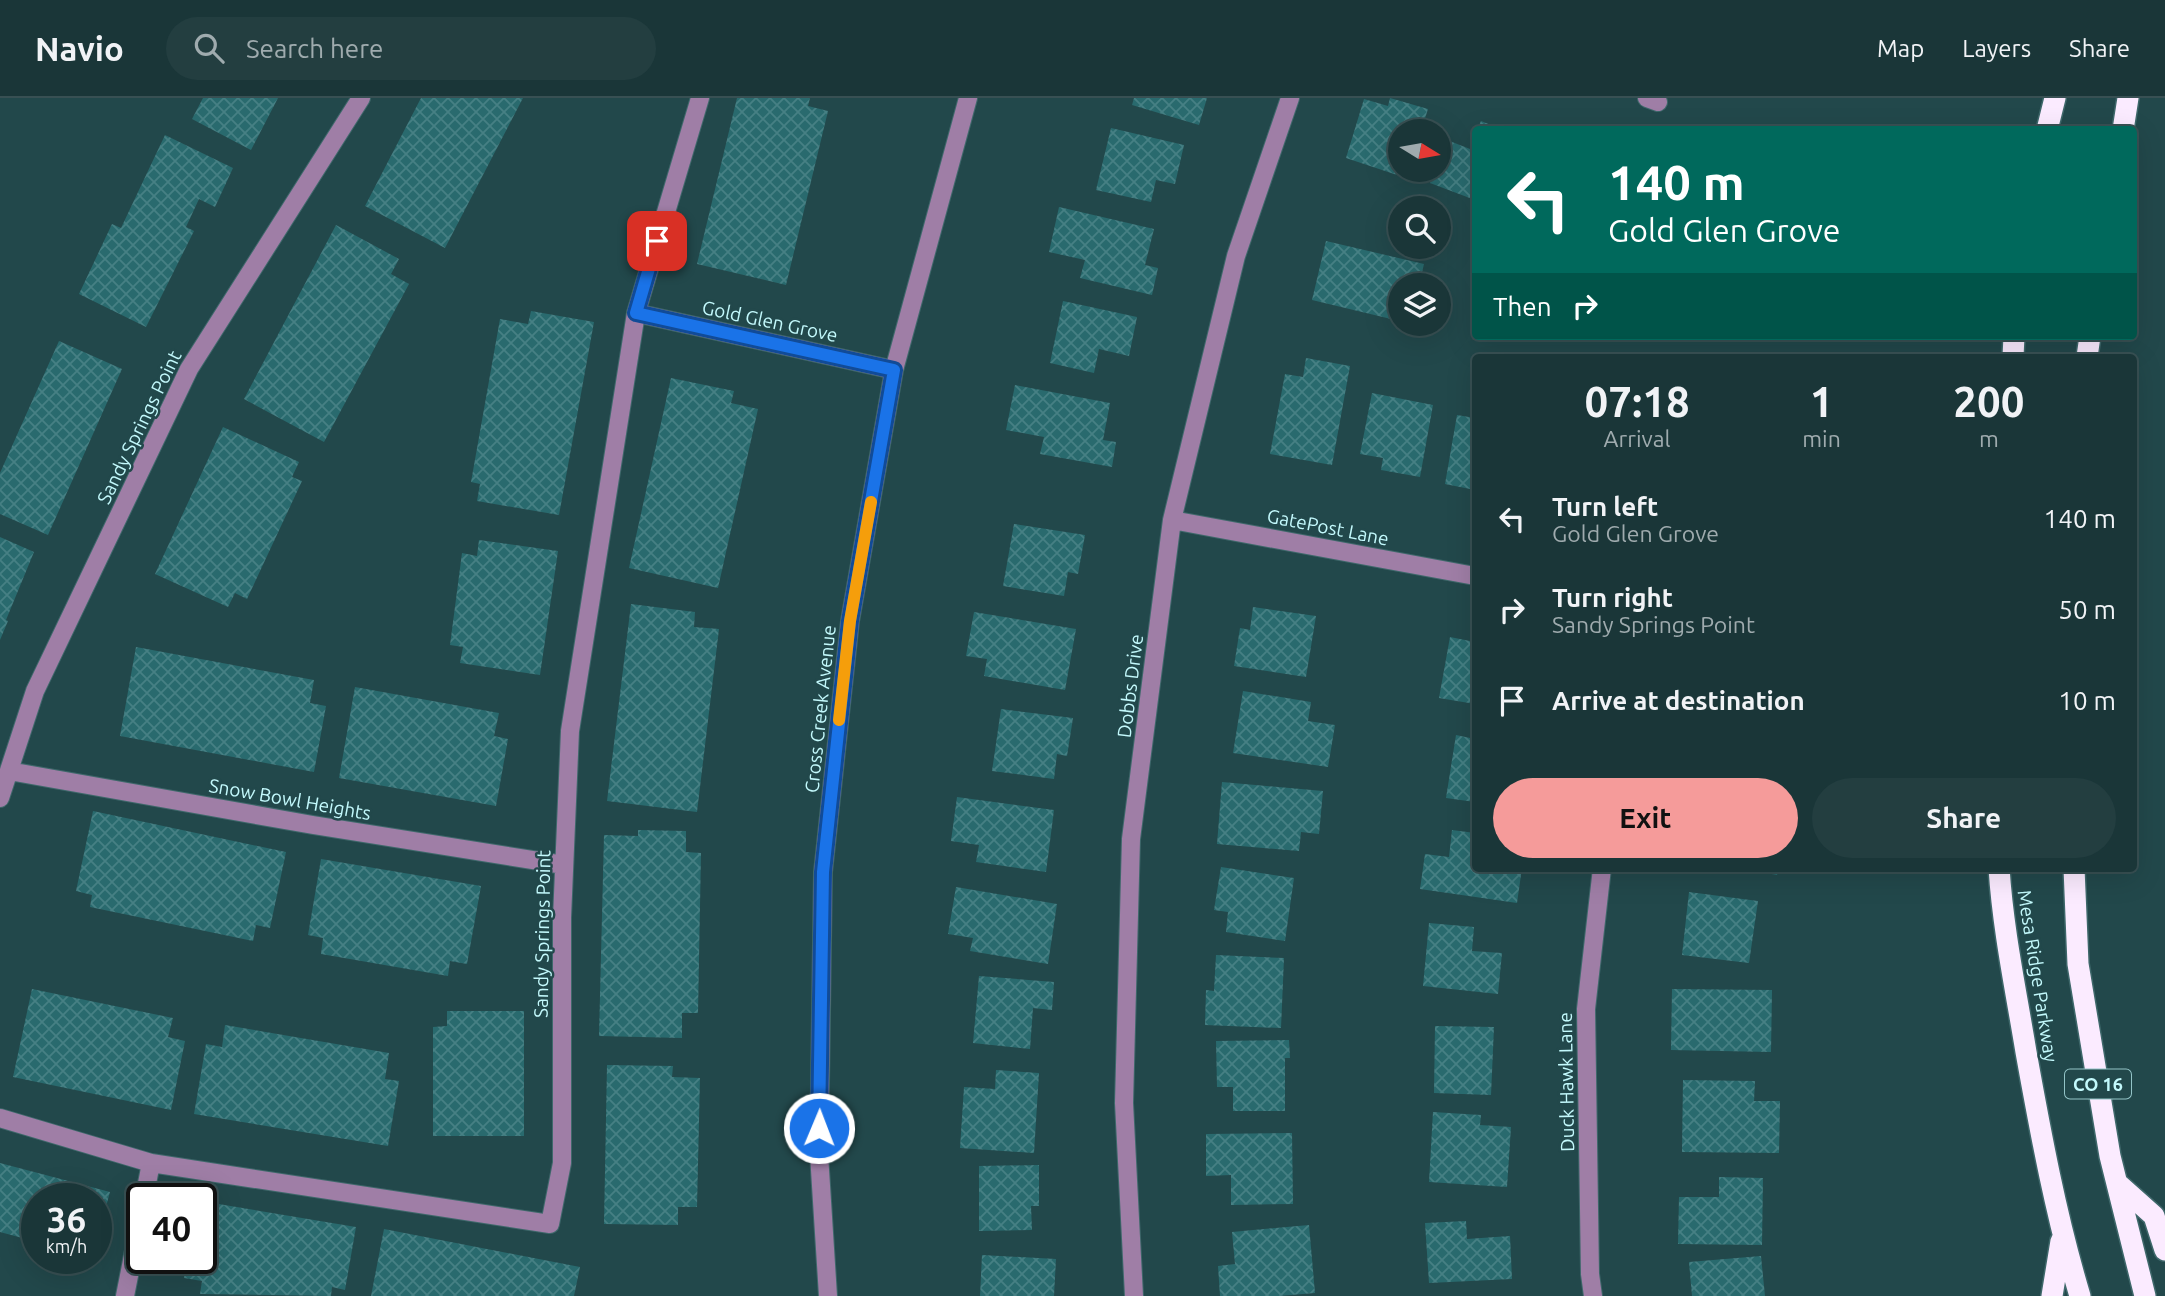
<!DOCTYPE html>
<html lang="en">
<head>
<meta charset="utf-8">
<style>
  :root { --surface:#1a3638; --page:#233e40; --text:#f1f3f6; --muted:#9fabae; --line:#385053; --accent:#f59b9a }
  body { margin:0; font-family:Ubuntu,sans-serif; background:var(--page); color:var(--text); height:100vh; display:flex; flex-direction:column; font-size:26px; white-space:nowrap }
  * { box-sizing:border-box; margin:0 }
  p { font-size:23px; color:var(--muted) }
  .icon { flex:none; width:38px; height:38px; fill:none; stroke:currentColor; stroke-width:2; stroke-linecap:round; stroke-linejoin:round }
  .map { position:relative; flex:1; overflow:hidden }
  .details { position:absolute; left:1472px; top:256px; width:665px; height:518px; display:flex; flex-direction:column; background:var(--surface); border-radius:7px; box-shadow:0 7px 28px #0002,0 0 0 2px var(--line) }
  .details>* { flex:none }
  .top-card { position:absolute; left:1472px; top:28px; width:665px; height:214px; border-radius:7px; box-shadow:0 7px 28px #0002,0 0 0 2px var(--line); background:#00695c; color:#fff; overflow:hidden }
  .needle { width:46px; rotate:101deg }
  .buttons { position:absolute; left:1388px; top:21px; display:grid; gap:14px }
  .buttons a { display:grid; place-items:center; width:63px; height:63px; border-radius:50%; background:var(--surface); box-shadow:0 7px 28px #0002,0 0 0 2px var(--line); font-size:35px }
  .speed { position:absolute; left:21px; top:1085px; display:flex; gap:14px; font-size:35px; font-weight:700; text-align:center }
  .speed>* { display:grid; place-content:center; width:91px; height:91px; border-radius:50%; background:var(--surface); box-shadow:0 7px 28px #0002,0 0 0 2px var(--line); line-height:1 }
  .speed small { font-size:18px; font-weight:400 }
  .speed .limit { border:4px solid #111; border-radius:10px; background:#fff; color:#111 }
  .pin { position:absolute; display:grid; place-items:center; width:60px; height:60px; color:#fff; margin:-30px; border-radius:14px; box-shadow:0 4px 10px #0006 }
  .me { position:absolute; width:77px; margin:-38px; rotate:1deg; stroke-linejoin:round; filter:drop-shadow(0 0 5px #0008) }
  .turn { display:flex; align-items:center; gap:24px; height:147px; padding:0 21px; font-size:32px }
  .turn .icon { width:91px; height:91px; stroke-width:2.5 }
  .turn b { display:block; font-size:49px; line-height:60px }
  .then { display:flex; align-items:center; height:66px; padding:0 21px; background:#0003; gap:14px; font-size:26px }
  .eta { display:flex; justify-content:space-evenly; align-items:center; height:119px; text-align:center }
  .eta b { font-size:42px; font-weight:700; line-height:49px }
  .primary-button { display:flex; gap:14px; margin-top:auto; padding:14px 21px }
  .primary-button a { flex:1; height:80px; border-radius:42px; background:var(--accent); color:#111; font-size:28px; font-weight:700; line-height:80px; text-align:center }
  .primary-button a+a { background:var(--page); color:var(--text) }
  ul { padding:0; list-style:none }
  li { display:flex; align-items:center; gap:21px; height:91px; padding:0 21px }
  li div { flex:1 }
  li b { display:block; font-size:26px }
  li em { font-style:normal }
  header { display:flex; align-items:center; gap:42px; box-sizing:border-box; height:98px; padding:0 35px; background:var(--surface); border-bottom:2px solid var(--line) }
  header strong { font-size:33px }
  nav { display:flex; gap:38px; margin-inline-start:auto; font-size:24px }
  .search { width:490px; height:63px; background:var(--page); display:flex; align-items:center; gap:18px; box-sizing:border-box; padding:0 24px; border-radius:38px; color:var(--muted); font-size:26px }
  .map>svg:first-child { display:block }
</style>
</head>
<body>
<header>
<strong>Navio</strong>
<div class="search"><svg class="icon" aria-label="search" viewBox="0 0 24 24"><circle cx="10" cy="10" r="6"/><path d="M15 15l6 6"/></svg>Search here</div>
<nav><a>Map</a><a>Layers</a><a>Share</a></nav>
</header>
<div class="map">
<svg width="2165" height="1198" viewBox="0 0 2165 1198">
  <defs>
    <pattern id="building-cross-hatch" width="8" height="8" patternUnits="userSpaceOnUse" patternTransform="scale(1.75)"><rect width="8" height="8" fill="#296a6e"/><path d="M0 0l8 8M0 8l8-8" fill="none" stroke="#468084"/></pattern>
  </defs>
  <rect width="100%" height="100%" fill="#22484b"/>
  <path fill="url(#building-cross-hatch)" d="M203,0H278L251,52L192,21Z
    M421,0H523L445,150L365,108Z
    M737,0H810L808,8L828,13L786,187L697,166Z
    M1134,0H1207L1199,27L1132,7Z
    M1390,0L1428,11L1421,33H1400V72H1409L1406,80L1346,60L1364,1L1388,8Z
    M1481,23L1501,31V32H1477Z
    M1111,30L1184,47L1175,86L1156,82L1151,104L1096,92Z
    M165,37L233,70L215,109L199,101L186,129L194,133L146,229L79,196L112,126L121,130Z
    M1475,37V102L1430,85L1435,72H1438V63L1447,42L1470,51Z
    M1059,109L1154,131L1145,167L1158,170L1152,197L1080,180L1085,162L1049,154Z
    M336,127L399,161L391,176L409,186L324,344L244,301Z
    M1326,143L1424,166L1419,187H1400V207L1395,206L1391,221L1312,202Z
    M1063,203L1137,219L1129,258L1099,251L1094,275L1050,265Z
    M531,213L594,224L559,417L477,403L480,386L471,384L500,221L528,226Z
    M59,243L122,271L48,437L0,416V375Z
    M1306,260L1350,268L1332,367L1270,356L1285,276L1303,279Z
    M671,280L734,293L731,305L758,311L718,490L629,470Z
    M1015,287L1110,305L1103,342L1116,344L1112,369L1040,356L1044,339L1006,332Z
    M1372,295L1433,307L1420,379L1381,372L1383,360L1360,356Z
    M1457,317L1475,320V392L1445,386Z
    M223,329L299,364L292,379L302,383L247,501L235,495L228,509L155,476Z
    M1014,426L1085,437L1078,476L1068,474L1064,498L1003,488Z
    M0,439L34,454L6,522L8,523L0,542Z
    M479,442L558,453L540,577L460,565L463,549L450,547L462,455L477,458Z
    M631,506L695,514L694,529L719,531L697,714L607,703Z
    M1253,509L1316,518L1306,579L1234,568L1240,530L1250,532Z
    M974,514L1076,531L1065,592L984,578L987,561L966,558Z
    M1450,539L1475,544V606L1439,600Z
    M136,549L314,582L310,605L326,608L314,674L120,638Z
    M355,589L499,615L494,638L508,641L496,708L339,680Z
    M1243,593L1311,604L1308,623L1335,627L1328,669L1233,655Z
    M1001,611L1073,620L1067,658L1057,656L1054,681L992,673Z
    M1456,637L1475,641V704L1446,700Z
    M1222,684L1323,693L1319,736L1301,734L1299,753L1217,746Z
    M957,699L1054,712L1046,774L976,764L979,747L951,743Z
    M93,713L286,754L270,830L256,827L253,843L90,809L92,797L76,793Z
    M638,732L686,733V754L701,755L698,915H682V940L599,938L604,737L638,738Z
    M1452,732L1475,735V770H1522L1517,805L1420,791L1425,756L1449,759Z
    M321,761L481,788L467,866L450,863L448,878L321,856L323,840L308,837Z
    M1221,769L1294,780L1285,843L1226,834L1228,814L1214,812Z
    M1742,770H1779L1777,777Z
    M956,789L1057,806L1048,866L970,853L973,840L948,836Z
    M1689,794L1758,803L1749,865L1682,857Z
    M1429,825L1474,829L1472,853L1502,855L1498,896L1423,888Z
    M1216,857L1284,860L1281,930L1205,927L1206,892L1214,893Z
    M979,878L1054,884L1052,912L1033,910L1030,951L973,945Z
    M32,891L173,920L168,939L185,943L171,1012L13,979Z
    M1672,891L1772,892L1771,954L1671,952Z
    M447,913H524V1038H433V929L447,928Z
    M225,927L389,955L385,981L399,983L388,1048L194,1016L206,946L222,949Z
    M1435,928L1494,929L1491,997L1434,995Z
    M1289,942L1290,960H1285V1013H1233V989H1217L1216,943Z
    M607,967L673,968L672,979L700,980L697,1109H678V1127L604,1126Z
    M996,972L1039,975L1034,1055L960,1050L964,989L995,991Z
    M1683,982L1755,983L1754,1003H1780L1779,1055L1682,1054Z
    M1433,1014L1481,1017L1480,1027L1511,1029L1507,1089L1429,1084Z
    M1292,1035L1293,1106L1231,1107V1077L1206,1078V1036Z
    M0,1065L110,1094L97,1142L96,1101H37V1144L0,1134Z
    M1039,1067V1108H1031L1032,1132L979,1133V1068Z
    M1719,1079L1763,1080L1762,1147L1678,1146L1679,1099H1719Z
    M201,1103L356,1129L345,1192L332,1189L331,1198L200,1196L202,1183L184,1180L187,1160H201Z
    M1466,1123L1467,1141L1510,1138L1512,1181L1429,1185L1425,1125Z
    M1309,1127L1315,1195L1279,1198H1220L1218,1168L1235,1166L1232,1134Z
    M384,1131L580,1169L574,1198H371Z
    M982,1157L1056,1161L1054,1198H980Z
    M1761,1158L1765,1198H1692L1689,1164Z"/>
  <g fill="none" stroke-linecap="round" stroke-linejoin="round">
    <g stroke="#3f686b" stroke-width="20">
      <path id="minor" d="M1647,0L1658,4
        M636,215L894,272
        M1172,422L1475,478
        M9,673L313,727L564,767
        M0,700L35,593L189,271L361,0
        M0,1020L151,1065L550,1126L562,1065V820L570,633L636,215L700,0
        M144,1101L151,1065
        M125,1198L142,1112
        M828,1198L819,1056L823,774L850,523L894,272L968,0
        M1134,1198L1124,1005L1131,741L1172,422L1236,158L1290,0
        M1593,1198L1590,1176L1586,911L1602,770"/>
    </g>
    <g stroke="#3f686b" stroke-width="24">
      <path id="highway" d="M2047,32L2055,0
        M2123,32L2128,0
        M2013,259L2014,238
        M2087,259L2090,238
        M1999,770C2003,832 2016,893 2026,954C2041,1037 2056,1118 2080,1198
        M2074,770L2078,866L2110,1058L2145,1198
        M2117,1085L2154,1118L2165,1152
        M2052,1198L2061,1143"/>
    </g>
    <use href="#minor" stroke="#9f7ea6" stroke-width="18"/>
    <use href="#highway" stroke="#fbebff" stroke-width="21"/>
  </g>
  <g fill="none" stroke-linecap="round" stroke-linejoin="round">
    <g stroke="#114b97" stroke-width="18">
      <path id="route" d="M657,143L636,215L894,272L850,523L823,774L819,1030"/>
    </g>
    <use href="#route" stroke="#1a73e8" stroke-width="12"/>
    <path stroke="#f59e0b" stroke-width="12" d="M839,622L850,523L871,404"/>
  </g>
  <g text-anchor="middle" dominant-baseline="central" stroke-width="5" stroke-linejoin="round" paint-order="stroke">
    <rect fill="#22484b" stroke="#93c4c7" stroke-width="2" x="2065" y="971.5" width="66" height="29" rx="5"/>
    <g font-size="18" font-weight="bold" fill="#c3f9fc">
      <text x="2098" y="986">CO 16</text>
    </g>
    <g font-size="19" fill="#c3f9fc" stroke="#22484b">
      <text transform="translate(770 223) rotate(12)">Gold Glen Grove</text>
      <text transform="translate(139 329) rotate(-64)">Sandy Springs Point</text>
      <text transform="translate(1328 429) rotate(11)">GatePost Lane</text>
      <text transform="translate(1130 588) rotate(-83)">Dobbs Drive</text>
      <text transform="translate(820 611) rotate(-84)">Cross Creek Avenue</text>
      <text transform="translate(290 701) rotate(10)">Snow Bowl Heights</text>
      <text transform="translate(542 836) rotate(-89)">Sandy Springs Point</text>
      <text transform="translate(2038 878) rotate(81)">Mesa Ridge Parkway</text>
      <text transform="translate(1566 984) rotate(-91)">Duck Hawk Lane</text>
    </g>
  </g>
</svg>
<div class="buttons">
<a><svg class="needle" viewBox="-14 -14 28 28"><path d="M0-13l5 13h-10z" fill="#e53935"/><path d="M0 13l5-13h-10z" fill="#9fabae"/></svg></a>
<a><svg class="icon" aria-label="search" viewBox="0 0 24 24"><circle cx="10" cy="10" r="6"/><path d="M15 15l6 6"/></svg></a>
<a><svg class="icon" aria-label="layers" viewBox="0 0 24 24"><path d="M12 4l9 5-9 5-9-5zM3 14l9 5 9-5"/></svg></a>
</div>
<div class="speed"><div>36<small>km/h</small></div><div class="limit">40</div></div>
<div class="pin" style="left:657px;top:143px;background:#d93025"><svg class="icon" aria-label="arrive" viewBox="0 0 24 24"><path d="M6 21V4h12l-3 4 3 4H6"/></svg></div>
<svg class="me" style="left:819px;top:1030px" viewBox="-20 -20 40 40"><circle r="17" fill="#1a73e8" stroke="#fff" stroke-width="3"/><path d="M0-11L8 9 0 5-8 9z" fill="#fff"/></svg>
<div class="top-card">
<div class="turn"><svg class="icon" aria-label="left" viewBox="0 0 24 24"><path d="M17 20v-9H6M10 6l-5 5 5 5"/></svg><div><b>140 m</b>Gold Glen Grove</div></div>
<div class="then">Then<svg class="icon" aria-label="right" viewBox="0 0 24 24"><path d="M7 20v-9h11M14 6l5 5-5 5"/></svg></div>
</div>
<section class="details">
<div class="eta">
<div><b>07:18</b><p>Arrival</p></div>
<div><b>1</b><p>min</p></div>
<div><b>200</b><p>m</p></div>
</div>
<ul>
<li><svg class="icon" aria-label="left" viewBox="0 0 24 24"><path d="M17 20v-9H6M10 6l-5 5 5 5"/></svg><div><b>Turn left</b><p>Gold Glen Grove</p></div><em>140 m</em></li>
<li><svg class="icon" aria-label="right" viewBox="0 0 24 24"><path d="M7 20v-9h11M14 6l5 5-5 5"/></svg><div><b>Turn right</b><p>Sandy Springs Point</p></div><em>50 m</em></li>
<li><svg class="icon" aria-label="arrive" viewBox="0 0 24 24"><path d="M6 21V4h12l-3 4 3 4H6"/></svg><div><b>Arrive at destination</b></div><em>10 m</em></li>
</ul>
<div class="primary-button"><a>Exit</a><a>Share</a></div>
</section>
</div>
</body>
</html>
